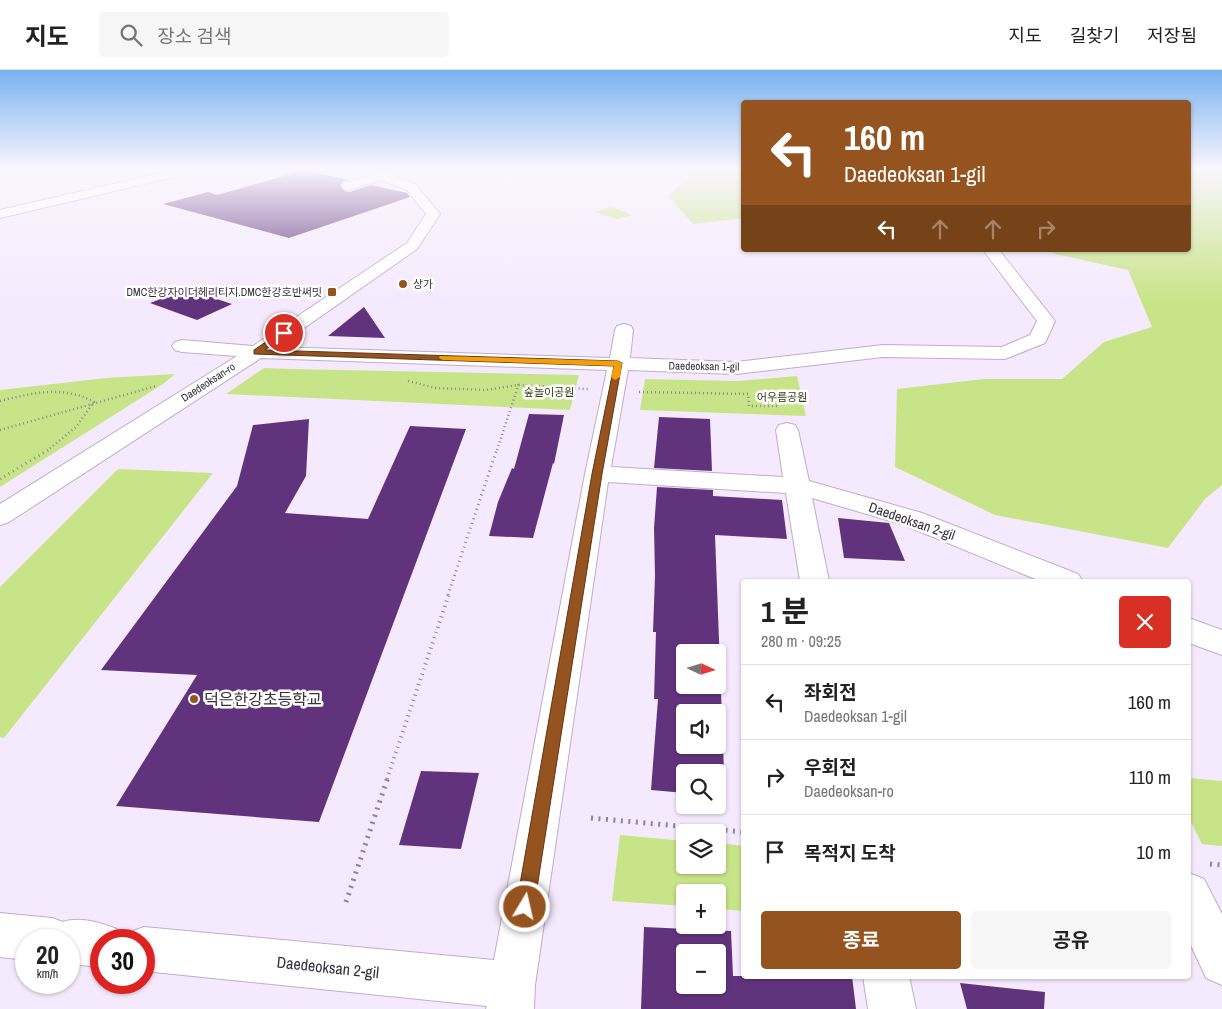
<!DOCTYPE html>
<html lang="ko">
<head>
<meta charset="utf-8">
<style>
  :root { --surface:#fff; --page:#f6f6f6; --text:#222; --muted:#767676; --line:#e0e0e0; --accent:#94531f }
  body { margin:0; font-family:"Archivo Narrow","Noto Sans KR",sans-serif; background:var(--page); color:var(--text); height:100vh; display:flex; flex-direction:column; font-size:19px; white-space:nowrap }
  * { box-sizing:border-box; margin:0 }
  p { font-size:16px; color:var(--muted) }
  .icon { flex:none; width:28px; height:28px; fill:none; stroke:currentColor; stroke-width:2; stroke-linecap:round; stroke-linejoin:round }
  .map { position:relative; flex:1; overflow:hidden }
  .sheet { position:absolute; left:741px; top:509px; width:450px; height:400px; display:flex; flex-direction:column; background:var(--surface); border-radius:5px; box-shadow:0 1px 4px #0004 }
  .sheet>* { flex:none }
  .guide { position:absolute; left:741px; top:30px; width:450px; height:152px; border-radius:5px; box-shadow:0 1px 4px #0004; background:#94531f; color:#fff; overflow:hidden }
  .needle { width:32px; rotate:94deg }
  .fabs { position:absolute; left:676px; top:574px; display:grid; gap:10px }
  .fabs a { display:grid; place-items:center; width:50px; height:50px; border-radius:5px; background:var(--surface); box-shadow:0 1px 4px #0004; font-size:25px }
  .speed { position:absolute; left:15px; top:859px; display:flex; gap:10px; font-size:25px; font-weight:700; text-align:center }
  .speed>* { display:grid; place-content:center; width:65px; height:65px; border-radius:50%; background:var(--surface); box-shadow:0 1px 4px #0004; line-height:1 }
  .speed small { font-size:12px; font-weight:400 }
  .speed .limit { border:8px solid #d22; background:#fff; color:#111 }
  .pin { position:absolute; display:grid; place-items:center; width:42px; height:42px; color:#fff; margin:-21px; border:2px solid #fff; border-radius:50%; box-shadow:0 1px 5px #0007 }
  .me { position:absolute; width:55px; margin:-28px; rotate:9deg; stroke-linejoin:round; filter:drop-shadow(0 0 4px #0008) }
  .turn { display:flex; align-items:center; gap:18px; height:105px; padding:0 20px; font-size:22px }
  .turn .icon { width:65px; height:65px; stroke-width:2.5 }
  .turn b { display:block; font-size:35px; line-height:42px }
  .lanes { display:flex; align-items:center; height:48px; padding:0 20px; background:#0003; justify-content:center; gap:25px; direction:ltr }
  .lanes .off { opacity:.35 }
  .round { display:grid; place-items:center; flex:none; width:52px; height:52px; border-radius:5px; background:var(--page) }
  .head { display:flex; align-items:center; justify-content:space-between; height:85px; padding:0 20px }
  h1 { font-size:30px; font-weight:700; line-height:38px }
  .action { display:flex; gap:10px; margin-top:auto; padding:10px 20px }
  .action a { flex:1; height:58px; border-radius:5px; background:var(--accent); color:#fff; font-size:20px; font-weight:700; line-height:58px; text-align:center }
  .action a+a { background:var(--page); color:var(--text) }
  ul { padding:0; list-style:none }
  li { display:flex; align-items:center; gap:15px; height:75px; padding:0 20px; border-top:1px solid var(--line) }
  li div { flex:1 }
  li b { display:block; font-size:19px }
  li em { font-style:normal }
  header { display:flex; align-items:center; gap:30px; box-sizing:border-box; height:70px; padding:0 25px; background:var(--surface); border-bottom:1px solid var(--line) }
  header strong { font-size:24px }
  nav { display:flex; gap:28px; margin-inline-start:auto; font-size:18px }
  .search { width:350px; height:45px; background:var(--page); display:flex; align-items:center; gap:12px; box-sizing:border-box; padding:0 18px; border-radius:5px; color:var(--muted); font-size:19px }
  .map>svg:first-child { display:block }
</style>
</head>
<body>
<header>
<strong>지도</strong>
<div class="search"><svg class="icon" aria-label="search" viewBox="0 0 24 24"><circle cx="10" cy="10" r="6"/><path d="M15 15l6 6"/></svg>장소 검색</div>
<nav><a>지도</a><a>길찾기</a><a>저장됨</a></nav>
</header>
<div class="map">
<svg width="1222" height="939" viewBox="0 0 1222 939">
  <rect width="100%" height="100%" fill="#f5eafd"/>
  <path fill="#c8e488" d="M696,100H744V148L693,154L668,126Z
    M1189,100H1222V415L1205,429L1168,478L995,445L895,397L897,319L984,309H1062L1104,272L1152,257L1128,200L1051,183L1063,180H1189Z
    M611,137L633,145L617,149L595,142Z
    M264,298L293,299L579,305L570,340L226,324Z
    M175,304L163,314L0,417V320L106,308Z
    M797,306L806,346L640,340L645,309L737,311Z
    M118,399L213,403L4,668L0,667V517Z
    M1189,708L1222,711V776L1202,774L1189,748Z
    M620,765L685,771V795H718V773L744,776V841L718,839V822H685V836L612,831Z"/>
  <path fill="#62337d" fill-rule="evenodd" d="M305,100L349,110L344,111L340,115L344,121L349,122L371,115L407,123L410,127L289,168L163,134L208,122L217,125Z
    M187,219L232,234L197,250L150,233Z
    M364,237L385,268L328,266Z
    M529,344L564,345L554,394L553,393L533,468L489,466L498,432L512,398L514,399Z
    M659,347L710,349L712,401L654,398Z
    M309,349L306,406L285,443L368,449L410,356L466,359L319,752L116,736L197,605L101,600L237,416L253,355Z
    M657,417L713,420V426L782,430L787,469L715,465L725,727L718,726V702H685V723L651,720L658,629H654L656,562H653L655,506L654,458ZM685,582H718V615H685ZM685,642H718V675H685Z
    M838,448L889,453L905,491L844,488Z
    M421,701L479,703L461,779L399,775Z
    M644,857L731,861L733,906H852L856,939H641ZM685,882H718V915H685Z
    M960,913L1045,922L1044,939H967Z"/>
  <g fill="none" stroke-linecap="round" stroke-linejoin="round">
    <g stroke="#bfadcb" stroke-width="2">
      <path id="minor" d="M174,100H193L191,103L0,148V140Z
        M360,100L393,101L395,104L394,106L415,114L440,144L417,179L277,277L610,288L615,260L617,256L624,254L631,256L633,260L630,288L736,292L883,275L1002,277L1030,265L1037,251L983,180H999L1055,251L1045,273L1005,289L883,287L736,304L628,300L611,397L783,407L776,360L779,355L787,353L795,355L798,360L809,411L922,443L1078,504L1083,511H1040L904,455L812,428L829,511H800L786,423L608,412L535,915L534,939H486L487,936L144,901V870H125L128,863L144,857L494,890L585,404L607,300L261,288L9,452L0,455V434L237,286L182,282L175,280L172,276L175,272L182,270L253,276L407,173L426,144L407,120L381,110L348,120L344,119L342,116L344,113L370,106Z
        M1189,548L1222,560V585L1189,573Z
        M1189,803L1204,809L1222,844V915L1206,908L1189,871Z
        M0,843L52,848L63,852C79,846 102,853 117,859L121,870H101V897L69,894V870H26V890L0,887Z
        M863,906H909L916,939H868Z"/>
    </g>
    <path stroke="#8e8595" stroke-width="2.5" stroke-dasharray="1 3" stroke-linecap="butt" d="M408,311L436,318L486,320L518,315L588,319
      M639,322L748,324L749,336H780
      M0,331C32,323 63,315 94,332L76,357L48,380
      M0,360L156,316
      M497,380L519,313"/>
    <path stroke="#8e8595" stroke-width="3" stroke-dasharray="1 4" stroke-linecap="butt" d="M0,409L50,379
      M448,525L497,379"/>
    <path stroke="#8e8595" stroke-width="4" stroke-dasharray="1 4.5" stroke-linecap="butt" d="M387,709L449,524"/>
    <path stroke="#8e8595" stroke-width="5" stroke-dasharray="2 5.5" stroke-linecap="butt" d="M591,748L744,762
      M1210,794L1222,795
      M346,832L388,707"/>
    <use href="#minor" fill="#fff" fill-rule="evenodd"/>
  </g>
  <linearGradient id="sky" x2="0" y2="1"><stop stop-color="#7ab2f0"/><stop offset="0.43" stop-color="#faf6fe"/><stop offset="1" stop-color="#faf6fe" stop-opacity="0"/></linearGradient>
  <rect width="1222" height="231" fill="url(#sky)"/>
  <path fill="#94531f" stroke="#603614" d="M282,261L288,263L265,280L618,291L622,293L602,404L534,837L531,843L525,846L519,843L516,837L592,404L614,296L254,284V280Z"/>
  <path fill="#f59e0b" d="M440,286L618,291L622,293L620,307L615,310L611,307L614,296L443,290L439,288Z"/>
  <g fill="#94531f" stroke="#fff" stroke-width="2">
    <circle cx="403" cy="214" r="5"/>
    <rect x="327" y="217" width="10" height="10" rx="2.5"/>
    <circle cx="194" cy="629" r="5"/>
  </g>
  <g text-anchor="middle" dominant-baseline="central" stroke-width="5" stroke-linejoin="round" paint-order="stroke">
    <g font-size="11" fill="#37303c" stroke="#fff" text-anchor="start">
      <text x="413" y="214">상가</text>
      <text x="322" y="222" text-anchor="end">DMC한강자이더헤리티지.DMC한강호반써밋</text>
    </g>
    <g font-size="11" fill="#37303c" stroke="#fff">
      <text transform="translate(704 296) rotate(1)">Daedeoksan 1-gil</text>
      <text transform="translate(208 312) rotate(-33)">Daedeoksan-ro</text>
    </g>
    <g font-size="11" fill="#333e17" stroke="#fff">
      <text x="549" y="322">숲놀이공원</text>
      <text x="782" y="327">어우름공원</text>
    </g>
    <g font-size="14" fill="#37303c" stroke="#fff">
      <text transform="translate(912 451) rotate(19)">Daedeoksan 2-gil</text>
    </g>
    <g font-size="16" fill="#37303c" stroke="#fff" text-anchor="start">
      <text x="204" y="629">덕은한강초등학교</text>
    </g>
    <g font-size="16" fill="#37303c" stroke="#fff">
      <text transform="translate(328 897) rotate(6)">Daedeoksan 2-gil</text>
    </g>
  </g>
</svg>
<div class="fabs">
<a><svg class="needle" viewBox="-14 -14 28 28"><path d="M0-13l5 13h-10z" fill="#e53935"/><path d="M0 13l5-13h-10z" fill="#767676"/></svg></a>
<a><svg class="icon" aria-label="sound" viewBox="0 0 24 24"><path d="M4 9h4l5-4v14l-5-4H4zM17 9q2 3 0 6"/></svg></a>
<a><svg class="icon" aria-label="search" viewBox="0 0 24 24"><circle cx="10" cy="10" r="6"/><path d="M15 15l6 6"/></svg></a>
<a><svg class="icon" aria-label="layers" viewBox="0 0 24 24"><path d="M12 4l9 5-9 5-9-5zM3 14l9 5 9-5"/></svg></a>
<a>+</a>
<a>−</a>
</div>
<div class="speed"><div>20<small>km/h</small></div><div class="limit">30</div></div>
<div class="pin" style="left:284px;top:263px;background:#d93025"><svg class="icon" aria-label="arrive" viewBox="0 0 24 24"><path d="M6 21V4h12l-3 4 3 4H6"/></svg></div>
<svg class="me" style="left:525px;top:837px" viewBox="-20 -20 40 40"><circle r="17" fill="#94531f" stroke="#fff" stroke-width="3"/><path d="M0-11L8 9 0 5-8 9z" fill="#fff"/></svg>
<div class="guide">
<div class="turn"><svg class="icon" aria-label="left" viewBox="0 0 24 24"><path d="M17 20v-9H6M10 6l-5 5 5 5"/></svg><div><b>160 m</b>Daedeoksan 1-gil</div></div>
<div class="lanes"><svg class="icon" aria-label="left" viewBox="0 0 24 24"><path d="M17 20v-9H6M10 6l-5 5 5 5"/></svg><svg class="icon off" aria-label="ahead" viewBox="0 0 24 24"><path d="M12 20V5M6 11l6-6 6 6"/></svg><svg class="icon off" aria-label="ahead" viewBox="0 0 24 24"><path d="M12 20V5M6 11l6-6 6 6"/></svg><svg class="icon off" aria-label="right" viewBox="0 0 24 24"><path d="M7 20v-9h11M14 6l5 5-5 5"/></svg></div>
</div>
<section class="sheet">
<div class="head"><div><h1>1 분</h1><p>280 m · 09:25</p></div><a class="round" style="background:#d93025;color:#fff"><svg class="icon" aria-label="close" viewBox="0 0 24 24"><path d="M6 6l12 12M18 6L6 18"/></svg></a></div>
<ul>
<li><svg class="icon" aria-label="left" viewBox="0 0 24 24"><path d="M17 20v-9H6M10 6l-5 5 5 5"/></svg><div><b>좌회전</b><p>Daedeoksan 1-gil</p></div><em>160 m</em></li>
<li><svg class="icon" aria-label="right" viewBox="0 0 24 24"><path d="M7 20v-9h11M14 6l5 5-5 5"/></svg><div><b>우회전</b><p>Daedeoksan-ro</p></div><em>110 m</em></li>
<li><svg class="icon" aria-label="arrive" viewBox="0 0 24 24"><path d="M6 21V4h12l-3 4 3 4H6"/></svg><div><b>목적지 도착</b></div><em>10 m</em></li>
</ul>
<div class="action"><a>종료</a><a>공유</a></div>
</section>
</div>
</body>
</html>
